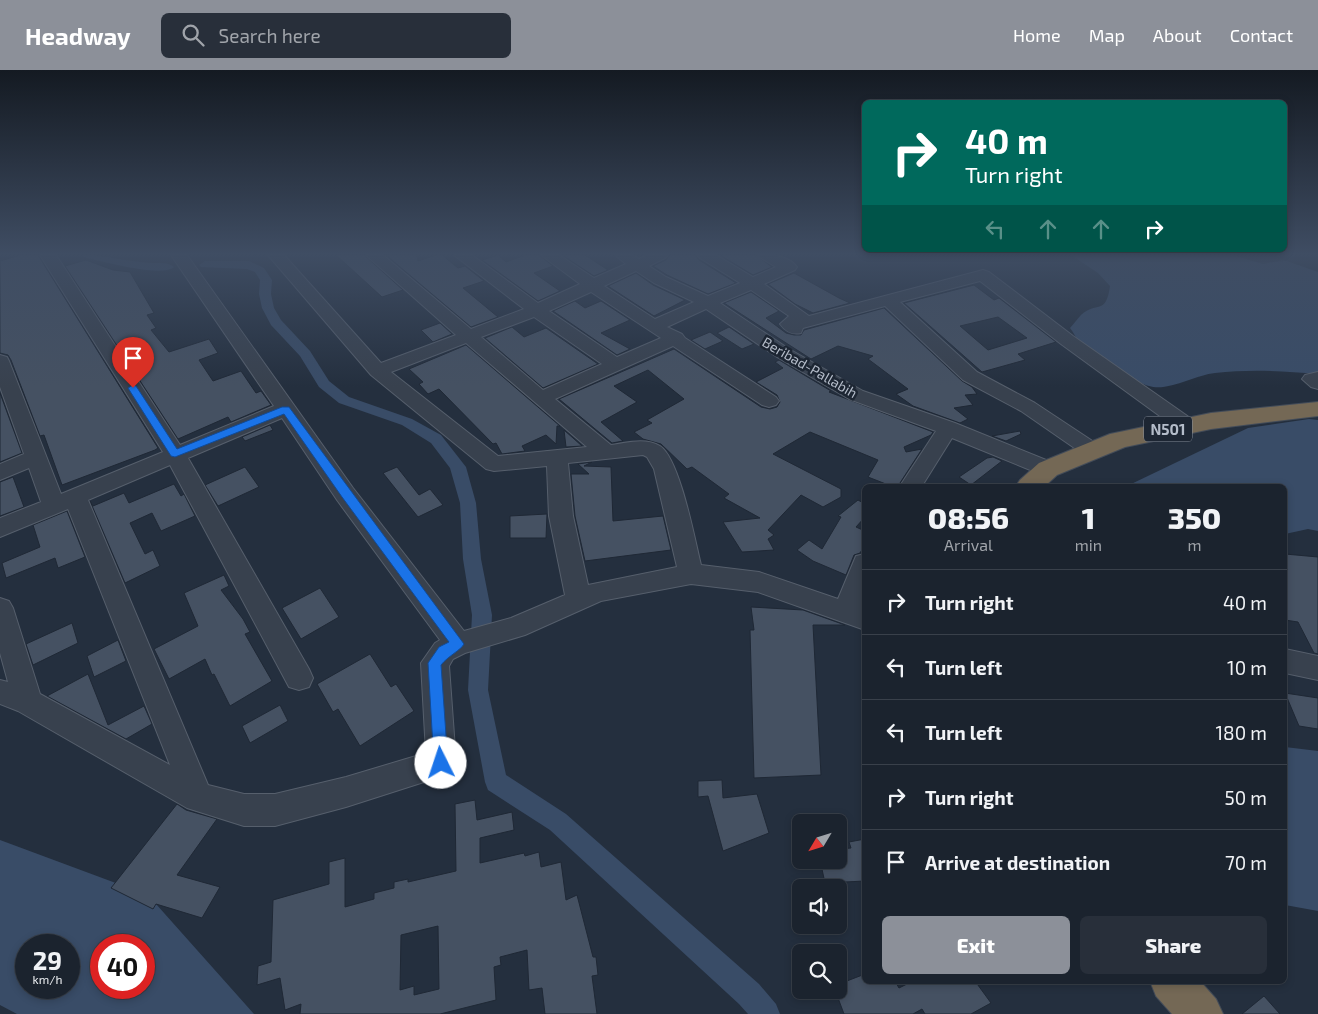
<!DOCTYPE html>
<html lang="en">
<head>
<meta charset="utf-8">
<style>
  :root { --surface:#1b232e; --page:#282f3a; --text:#f1f3f6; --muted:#a0a4aa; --line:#39404a; --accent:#8c9099 }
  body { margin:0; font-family:"Exo 2",sans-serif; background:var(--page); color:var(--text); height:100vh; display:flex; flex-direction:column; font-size:19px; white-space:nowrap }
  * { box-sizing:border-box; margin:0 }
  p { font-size:16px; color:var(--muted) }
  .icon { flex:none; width:28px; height:28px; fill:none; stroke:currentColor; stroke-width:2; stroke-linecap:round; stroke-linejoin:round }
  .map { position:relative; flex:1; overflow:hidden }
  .side { position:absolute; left:862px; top:414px; width:425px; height:500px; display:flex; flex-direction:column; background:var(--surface); border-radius:8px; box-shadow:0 2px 8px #0003,0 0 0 1px var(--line) }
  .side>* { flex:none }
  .top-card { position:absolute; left:862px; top:30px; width:425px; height:152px; border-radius:8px; box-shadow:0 2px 8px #0003,0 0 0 1px var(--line); background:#00695c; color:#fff; overflow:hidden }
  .needle { width:32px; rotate:232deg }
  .buttons { position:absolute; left:792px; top:744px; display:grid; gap:10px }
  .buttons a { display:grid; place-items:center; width:55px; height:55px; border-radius:8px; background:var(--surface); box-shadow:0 2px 8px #0003,0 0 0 1px var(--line); font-size:25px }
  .speed { position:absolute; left:15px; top:864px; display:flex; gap:10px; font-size:25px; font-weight:700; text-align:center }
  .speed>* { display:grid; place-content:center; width:65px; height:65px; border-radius:50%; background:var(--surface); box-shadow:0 2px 8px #0003,0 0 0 1px var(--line); line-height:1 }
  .speed small { font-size:12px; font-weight:400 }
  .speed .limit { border:8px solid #d22; background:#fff; color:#111 }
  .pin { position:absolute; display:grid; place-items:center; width:42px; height:42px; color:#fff; margin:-51px -21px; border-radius:50% 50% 50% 0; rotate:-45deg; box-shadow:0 0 5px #0007 }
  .pin .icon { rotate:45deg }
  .me { position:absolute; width:55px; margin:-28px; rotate:356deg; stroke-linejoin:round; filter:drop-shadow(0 0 4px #0008) }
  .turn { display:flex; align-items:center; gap:18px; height:105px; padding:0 20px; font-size:22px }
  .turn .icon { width:65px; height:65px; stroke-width:2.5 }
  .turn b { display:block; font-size:35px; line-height:42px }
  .lanes { display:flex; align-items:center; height:48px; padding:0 20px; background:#0003; justify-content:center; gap:25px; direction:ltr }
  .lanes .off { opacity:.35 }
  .eta { display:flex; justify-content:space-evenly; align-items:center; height:85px; text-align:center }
  .eta b { font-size:30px; font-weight:800; line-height:35px }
  .button { display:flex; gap:10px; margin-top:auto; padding:10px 20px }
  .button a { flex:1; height:58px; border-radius:8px; background:var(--accent); color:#fff; font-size:20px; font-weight:800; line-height:58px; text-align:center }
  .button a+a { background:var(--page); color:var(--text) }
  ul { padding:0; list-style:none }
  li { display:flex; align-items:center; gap:15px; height:65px; padding:0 20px; border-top:1px solid var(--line) }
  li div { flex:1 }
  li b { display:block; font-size:19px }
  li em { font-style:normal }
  header { display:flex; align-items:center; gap:30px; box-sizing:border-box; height:70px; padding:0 25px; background:var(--accent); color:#fff }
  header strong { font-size:24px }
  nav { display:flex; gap:28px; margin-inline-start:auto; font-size:18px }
  .search { width:350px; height:45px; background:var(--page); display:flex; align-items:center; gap:12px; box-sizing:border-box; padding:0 18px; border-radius:8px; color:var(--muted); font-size:19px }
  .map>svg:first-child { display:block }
</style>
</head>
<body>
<header>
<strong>Headway</strong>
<div class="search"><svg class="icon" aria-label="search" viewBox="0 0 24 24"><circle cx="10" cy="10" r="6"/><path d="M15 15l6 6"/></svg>Search here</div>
<nav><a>Home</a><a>Map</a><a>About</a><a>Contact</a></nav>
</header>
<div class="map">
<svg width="1318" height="944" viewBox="0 0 1318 944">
  <rect width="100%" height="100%" fill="#242f3e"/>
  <path fill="#394c67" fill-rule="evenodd" d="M1071,185H1233L1263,194L1284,190L1318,202V304C1283,301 1250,299 1215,303C1195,305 1168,322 1149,316C1136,313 1092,283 1081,274C1077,270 1074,263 1070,258C1074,254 1077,249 1081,245C1096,231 1106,246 1110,216L1098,203Z
    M1309,349L1318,350V461L1308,459L1285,464V416H1127L1248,358Z
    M1285,677L1318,681V841L1285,835Z
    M0,770L148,825L254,944H17L0,935ZM26,875H69V918H26ZM101,875H144V918H101Z"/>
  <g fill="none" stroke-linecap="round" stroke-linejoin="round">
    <path fill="#394c67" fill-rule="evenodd" d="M82,185C106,185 128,192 152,193C159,193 169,192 174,197C163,208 100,191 84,187Z
      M205,191H249L264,198L272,210L271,224L274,238L281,250L310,281L329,311L349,327L412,349L441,365L466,397L476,433L481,489L492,545L488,620L506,705L566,744L759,914L776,934L780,944H748L739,934L550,760L488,720L485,712L468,620L472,545L463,489L460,433L450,398L431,373L402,355L339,333L319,317L300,286L271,255L262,238L259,224L260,210L255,202L247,199L201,197L199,195Z"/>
  </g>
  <path fill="#455162" stroke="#1f2835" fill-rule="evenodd" d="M20,185H38L158,378L155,380L62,415L44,365L40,366L11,290L8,285L0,283V191Z
    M336,185H364L403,220L382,227Z
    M386,185H417L418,191L436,185H442L458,198L465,196L484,211L463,218L498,247L471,257Z
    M498,185L506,192L525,185H539L553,196L534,203L560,221L538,231L482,190Z
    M562,185H585L608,200L594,206Z
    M670,185H695L699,190L736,213L708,224L667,205L653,196L666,190Z
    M720,185H756L772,197L753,205Z
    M86,190L113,200L130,202L154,243L147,245L156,258L151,260L169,282L209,269L218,283L199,290L213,311L241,301L256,323L261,321L271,335L231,352L228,347L178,369L65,196Z
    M636,203L653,215L685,230L654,246L608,216Z
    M794,203L839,228L850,233L813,243L795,234L768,214Z
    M974,215L994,230L999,228L1056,272L1018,284L1025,290L982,302L904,233ZM998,247L1027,268L988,280L960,256Z
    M751,222L779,241L766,248L786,263L794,265H801L804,260L884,238L962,311L972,317L977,324L965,325L973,335L954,338L968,349L960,353L913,336L896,324L908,319L868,289L873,286L838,276L811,289L724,233Z
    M575,231L585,238L601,231L630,250L601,263L630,279L617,285L553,241Z
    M440,253L452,264L433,272L421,260Z
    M512,257L524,267L546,258L598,294L543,318L485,268Z
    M729,257L754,274L742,279L717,263Z
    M710,262L723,271L705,279L691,270Z
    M466,275L560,356H557L556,374L546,365L522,376L525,381L502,384L496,373L493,374L439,319L428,324L419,314L423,312L409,299Z
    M674,279L761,337L770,339L777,337L780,332L777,325L756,312L783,298L775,292L779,290L831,321L829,322L933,362L931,365L904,377L906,382L922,379L898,416H891L868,407L878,390L810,362L773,384L841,419V427L823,437L801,425L768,460L774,465L768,469L774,480L742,482L723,452L760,448L724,428L729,424L692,397L687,399L661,374L643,369L634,362L652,353L647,350L684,329L648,300L614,316L637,332L601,352L623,371L612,373L559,329Z
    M0,323L22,383L0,392Z
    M270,355L273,360L245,371L242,367Z
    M564,360L582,376L566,377Z
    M1020,361L1021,364L1006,371L992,366Z
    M993,387L1002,391L971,415L959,407L987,388Z
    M592,392L584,396L611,397L613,451L663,446L671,480L585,491L575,446L571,404H589L578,394Z
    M245,397L259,417L218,436L205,415Z
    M397,397L419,425L430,419L443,435L418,447L383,403Z
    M13,407L24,437L0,446V412Z
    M174,414L181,426L184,424L195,446L161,461L152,443L130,453L145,484L153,480L160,496L125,513L90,431L93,436L124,423L129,433Z
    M858,430L865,434V447L856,457L865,461V475L860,483L854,485L846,505L813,491L797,480L809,470L822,479L841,447L838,446Z
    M67,441L85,487L58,498L55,488L6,508L2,493L40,477L33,455Z
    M547,444L546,468H510V446Z
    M1285,484L1318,487V584L1314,583L1298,552L1285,550Z
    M224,505L229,516L221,520L243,549L250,562L245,564L272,611L230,636L214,604L212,605L205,589L169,609L154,579L198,556L184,523Z
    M320,518L339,547L301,569L282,538Z
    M751,537L803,540L845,555H813L821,705L754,708L750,560H754Z
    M72,553L78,573L33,595L26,574Z
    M118,570L126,591L94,607L87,586Z
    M370,584L391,617L396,614L414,641L360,676L338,639L333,642L317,614Z
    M88,604L108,655L144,636L152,654L126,669L47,626Z
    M1285,623L1318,628V659L1299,656Z
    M280,635L288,651L250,673L242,656Z
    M722,710L723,728L757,724L769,763L723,781L708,726L698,727V711Z
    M475,730L477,750L512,742L514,760L480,768V793L524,783L525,786L539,782L541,797L561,792L566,830L577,825L593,887H596L598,905L592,906L597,944H545L542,918L529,920L527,880L500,887L501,895L494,897L496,930L440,944H300L301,934L285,940L280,908L257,915L258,896L271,892L273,830L329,814V792L345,788V837L374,829V823L394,818V812L408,809V812L456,801L455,734ZM438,856L439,919L414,925V916L400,920L401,865Z
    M177,734L186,740L217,749L177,805L220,817L202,848L156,834L153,839L111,818Z
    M865,769V811L825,813L820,790H839V779L851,778L849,772Z
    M865,904V911H895L899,918L913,911H975L991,933L971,944H925L922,939L913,944H844L835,920H839V914Z
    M1264,926L1280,944H1242Z"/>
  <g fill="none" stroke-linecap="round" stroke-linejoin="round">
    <g stroke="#565f6c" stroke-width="2">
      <path id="minor" d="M40,185H56L180,375L274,336L171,185H187L353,418L464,561L511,548L565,525L549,446L547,396L494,401L486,399L371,305L268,185H284L381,293L456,265L366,185H383L471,259L524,239L454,185H472L538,233L580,214L541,185H559L594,208L626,194L615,185H633L639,189L647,185H668L665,188L649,196L666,207L708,226L740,213L700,188L697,185H716L753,207L776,197L761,188L758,185C772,185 788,185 797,197L795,200L764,214L809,246L983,200L989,202L1073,266L1193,350L1196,355L1193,360L1186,362L1179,360L1061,274L980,211L900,232L977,302L1035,333L1100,376L1104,381L1100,386L1093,388L1086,386L1021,341L963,310L885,236L803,258L801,263C792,265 786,262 780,254L789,246L751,220L720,233L789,279L863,321L955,353L1056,394L1059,399L1056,404L1048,406L1040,404L952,368L922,416H900L936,361L849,329L777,287L706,239L667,257L682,264L685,268L776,327L779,331L776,335L769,337L762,335L673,276L555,329L611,375C626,373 645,367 660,376C680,389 695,471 701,495L759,502L838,529L856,486L865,484V526L861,537L865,538V560L758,522L691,514L601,531L525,565L465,583L453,589L449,596L456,693L452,703L346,737L275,756H244L187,738L18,641L0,634V610L8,612L0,583V528L9,531L13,538L40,624L170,695L68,439L0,467V448L41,432L29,398L0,410V394L24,384L0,317V285L7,287L9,291L61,424L163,382ZM636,201L654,213L694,232L655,249L604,216ZM591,222L661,268L617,287L549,241ZM534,247L602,294L543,320L481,267ZM466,273L587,377L498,386L391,302ZM282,348L337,430L440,570L435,573L421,593L426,683L346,707L275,724H244L208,715L88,430L170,395L289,617L299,620L309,617L313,608L309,599L188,388ZM643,385L647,387L654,399L677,497L588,515L573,446L568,393Z
        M1318,302V319L1311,317L1302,309L1305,305Z
        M1285,579L1318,586V610L1285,603Z"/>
    </g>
    <g stroke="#434c59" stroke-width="2">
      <path id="highway" d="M1318,332V346L1211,359L1125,377L1057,405L1045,416H1016L1020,410L1039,393L1110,364L1211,343Z
        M1150,911H1200L1216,929L1223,944H1172L1156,926Z"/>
    </g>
    <use href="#minor" fill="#38414e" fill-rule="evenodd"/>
    <use href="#highway" fill="#746855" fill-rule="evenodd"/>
  </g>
  <linearGradient id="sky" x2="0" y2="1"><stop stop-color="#141a22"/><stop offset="0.58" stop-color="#3f4d63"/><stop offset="1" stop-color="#3f4d63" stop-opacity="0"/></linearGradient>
  <rect width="1318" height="317" fill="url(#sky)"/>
  <path fill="#1a73e8" stroke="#114b97" d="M133,315L136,316L177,379L282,337H289L464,574C461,580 448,586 441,595L448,693L446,698L441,700L436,698L434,693L428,593L439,577L449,572L342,427L284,344L175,387L171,386L128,318Z"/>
  <g text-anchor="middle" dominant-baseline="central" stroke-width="5" stroke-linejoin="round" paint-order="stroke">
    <g font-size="14" fill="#b4bcc9" stroke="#1d2633">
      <text transform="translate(810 297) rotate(30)">Beribad-Pallabih</text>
    </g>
    <rect fill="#1d2633" stroke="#878f9c" stroke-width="1" x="1144" y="346.5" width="48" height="25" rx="4"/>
    <g font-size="15" font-weight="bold" fill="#b4bcc9">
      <text x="1168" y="359">N501</text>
    </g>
  </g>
</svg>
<div class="buttons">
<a><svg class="needle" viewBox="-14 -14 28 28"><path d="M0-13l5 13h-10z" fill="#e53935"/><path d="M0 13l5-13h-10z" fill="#a0a4aa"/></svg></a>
<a><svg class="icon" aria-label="sound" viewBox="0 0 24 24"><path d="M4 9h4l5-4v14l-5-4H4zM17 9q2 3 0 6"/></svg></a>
<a><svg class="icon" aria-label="search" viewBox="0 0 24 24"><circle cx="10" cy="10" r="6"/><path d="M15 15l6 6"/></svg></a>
</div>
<div class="speed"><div>29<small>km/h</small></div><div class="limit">40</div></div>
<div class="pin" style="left:133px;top:318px;background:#d93025"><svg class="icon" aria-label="arrive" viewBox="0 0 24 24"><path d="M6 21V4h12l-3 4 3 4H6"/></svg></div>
<svg class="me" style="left:441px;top:693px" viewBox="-20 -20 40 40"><circle r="19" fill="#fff"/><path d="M0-13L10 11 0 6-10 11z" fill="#1a73e8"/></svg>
<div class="top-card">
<div class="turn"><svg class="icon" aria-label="right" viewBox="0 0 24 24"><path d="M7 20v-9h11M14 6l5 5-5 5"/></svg><div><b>40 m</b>Turn right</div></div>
<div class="lanes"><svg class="icon off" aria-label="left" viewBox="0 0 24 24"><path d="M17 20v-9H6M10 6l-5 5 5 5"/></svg><svg class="icon off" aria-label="ahead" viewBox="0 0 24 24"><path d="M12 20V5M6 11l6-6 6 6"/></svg><svg class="icon off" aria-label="ahead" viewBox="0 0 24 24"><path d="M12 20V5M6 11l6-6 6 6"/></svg><svg class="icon" aria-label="right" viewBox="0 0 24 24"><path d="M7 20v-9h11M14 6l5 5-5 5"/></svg></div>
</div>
<section class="side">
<div class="eta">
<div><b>08:56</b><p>Arrival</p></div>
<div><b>1</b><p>min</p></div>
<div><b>350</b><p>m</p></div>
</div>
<ul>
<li><svg class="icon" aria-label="right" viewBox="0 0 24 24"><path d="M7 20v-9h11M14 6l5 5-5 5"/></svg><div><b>Turn right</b></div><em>40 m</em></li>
<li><svg class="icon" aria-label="left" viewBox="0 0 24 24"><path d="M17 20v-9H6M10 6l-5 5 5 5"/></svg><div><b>Turn left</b></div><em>10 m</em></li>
<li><svg class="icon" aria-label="left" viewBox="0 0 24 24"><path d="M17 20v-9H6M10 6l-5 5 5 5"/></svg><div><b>Turn left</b></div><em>180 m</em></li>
<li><svg class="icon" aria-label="right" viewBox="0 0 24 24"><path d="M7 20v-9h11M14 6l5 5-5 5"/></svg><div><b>Turn right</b></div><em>50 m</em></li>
<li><svg class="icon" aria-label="arrive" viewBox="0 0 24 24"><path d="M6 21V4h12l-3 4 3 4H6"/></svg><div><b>Arrive at destination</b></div><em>70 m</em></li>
</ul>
<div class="button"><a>Exit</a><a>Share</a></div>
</section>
</div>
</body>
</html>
